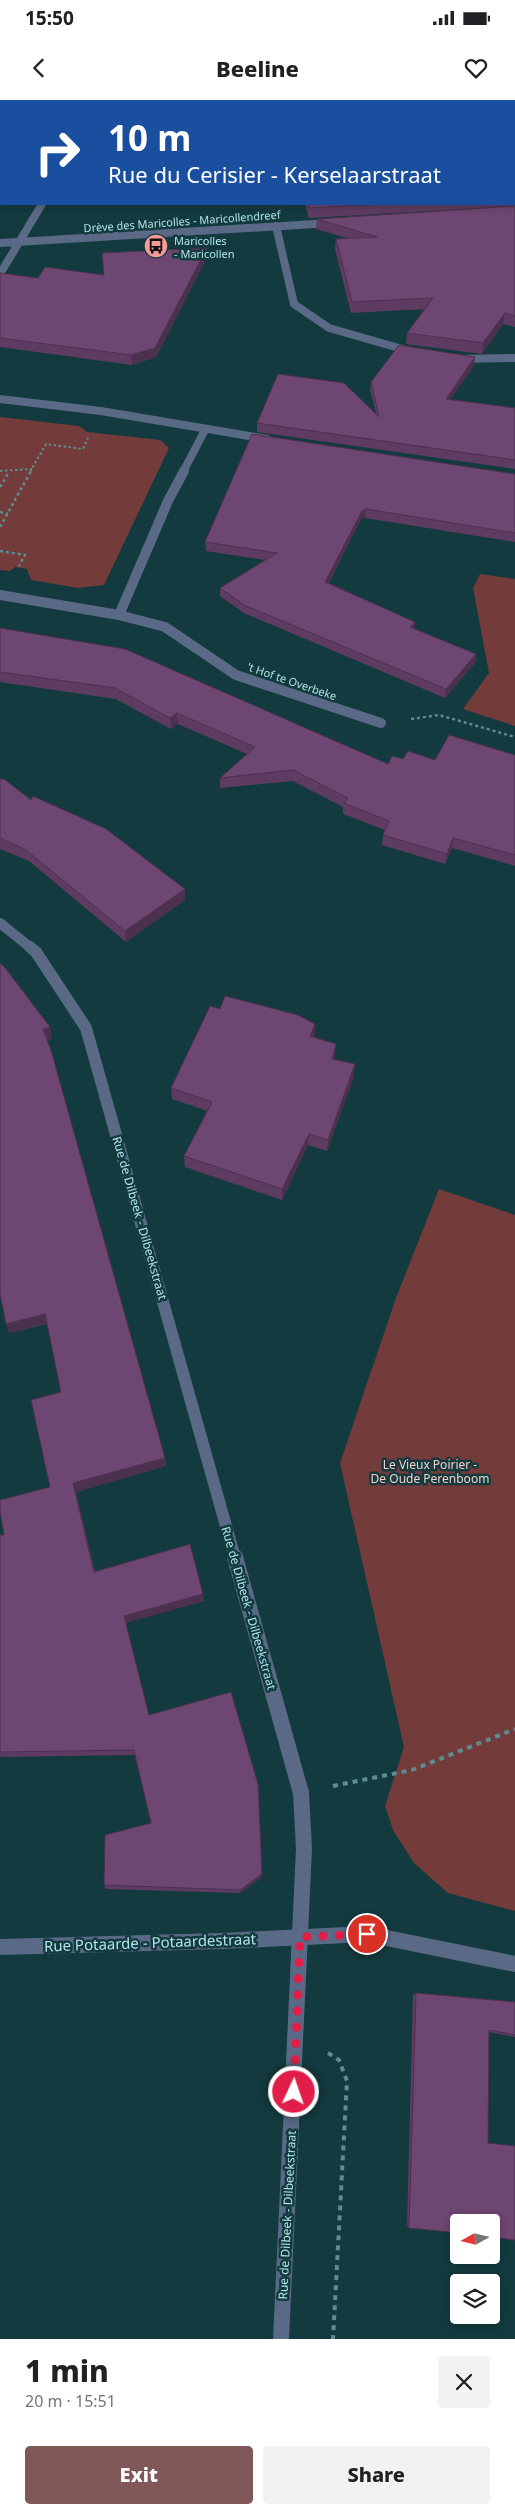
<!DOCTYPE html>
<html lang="en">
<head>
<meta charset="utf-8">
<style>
  :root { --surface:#fff; --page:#f2f2f2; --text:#202124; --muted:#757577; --accent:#805858 }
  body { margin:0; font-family:"Noto Sans",sans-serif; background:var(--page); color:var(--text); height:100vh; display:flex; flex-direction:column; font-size:19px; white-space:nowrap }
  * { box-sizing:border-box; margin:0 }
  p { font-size:16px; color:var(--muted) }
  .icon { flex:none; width:28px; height:28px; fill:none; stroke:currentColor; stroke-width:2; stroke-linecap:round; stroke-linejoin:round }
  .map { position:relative; height:2239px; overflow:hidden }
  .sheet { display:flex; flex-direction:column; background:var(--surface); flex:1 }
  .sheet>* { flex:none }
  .banner { position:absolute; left:0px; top:0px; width:515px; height:105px; box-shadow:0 2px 8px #0003; background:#1a4fa0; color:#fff; overflow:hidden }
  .needle { width:32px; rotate:262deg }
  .controls { position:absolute; left:450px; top:2114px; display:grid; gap:10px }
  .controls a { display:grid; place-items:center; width:50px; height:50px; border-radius:5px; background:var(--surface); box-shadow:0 2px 8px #0003; font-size:25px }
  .pin { position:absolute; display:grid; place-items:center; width:42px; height:42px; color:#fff; margin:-21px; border:2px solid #fff; border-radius:50%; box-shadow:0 1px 5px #0007 }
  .me { position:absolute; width:55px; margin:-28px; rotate:3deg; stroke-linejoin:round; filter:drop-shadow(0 0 4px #0008) }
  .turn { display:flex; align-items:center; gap:18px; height:105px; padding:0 25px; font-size:22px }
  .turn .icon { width:65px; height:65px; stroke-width:2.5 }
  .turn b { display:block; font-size:35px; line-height:42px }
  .round { display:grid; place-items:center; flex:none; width:52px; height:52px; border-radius:5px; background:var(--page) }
  .head { display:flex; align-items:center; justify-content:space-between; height:85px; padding:0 25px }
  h1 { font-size:30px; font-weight:800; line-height:38px }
  .button { display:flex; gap:10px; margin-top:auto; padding:10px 25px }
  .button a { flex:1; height:58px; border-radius:5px; background:var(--accent); color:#fff; font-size:20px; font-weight:800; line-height:58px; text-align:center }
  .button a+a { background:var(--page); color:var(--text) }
  .status { display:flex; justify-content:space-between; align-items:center; height:35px; padding:0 25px; background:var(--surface); direction:ltr }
  .status svg { height:14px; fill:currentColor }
  header { display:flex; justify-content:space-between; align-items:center; height:65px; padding:0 25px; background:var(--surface); font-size:22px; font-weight:800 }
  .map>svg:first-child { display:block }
</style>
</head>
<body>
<div class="status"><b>15:50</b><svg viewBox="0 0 49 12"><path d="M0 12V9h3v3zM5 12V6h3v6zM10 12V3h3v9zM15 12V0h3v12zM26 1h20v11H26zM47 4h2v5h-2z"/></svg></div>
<header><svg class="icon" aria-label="back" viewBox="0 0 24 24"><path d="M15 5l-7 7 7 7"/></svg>Beeline<svg class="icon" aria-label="heart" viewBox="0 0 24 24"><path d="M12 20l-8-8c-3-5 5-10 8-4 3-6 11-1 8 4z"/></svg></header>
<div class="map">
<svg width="515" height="2239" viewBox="0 0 515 2239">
  <rect width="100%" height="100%" fill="#133a3e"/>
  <path fill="#733c3a" d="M123,0H417V1H126Z
    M0,317L79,326L87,332L160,340L169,348L104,485L78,488L31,480L27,469L15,467L10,471L0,470Z
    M480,474L515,479V626L463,609L489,573L473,488Z
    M439,1089L515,1115V1811L448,1793L414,1763L393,1730L385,1706L404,1647L340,1363L396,1198Z"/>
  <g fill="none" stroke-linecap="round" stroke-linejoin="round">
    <path stroke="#5e8c90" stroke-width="2" stroke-dasharray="2.5 2.5" stroke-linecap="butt" d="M0,371L32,369
      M30,372L46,344L83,349L88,338"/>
    <path stroke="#5e8c90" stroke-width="2.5" stroke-dasharray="3 3" stroke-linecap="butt" d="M0,387L9,372
      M0,412L8,414
      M0,427L31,371
      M0,451L25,455L19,466
      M411,619L439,615L515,637"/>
    <path stroke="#5e8c90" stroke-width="4" stroke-dasharray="5 5" stroke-linecap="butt" d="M333,1686L412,1670L515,1629
      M328,1953L339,1960L347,1981L333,2239"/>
    <path stroke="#5a6986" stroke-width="8" d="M276,126L294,204L329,228L413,252
      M0,143L332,123
      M0,174L42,104
      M458,259L515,258
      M0,299L101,311L267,339
      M183,372L205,330"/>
    <path stroke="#5a6986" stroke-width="10" d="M0,495L119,515L165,527L236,575L381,623
      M119,515L168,401L184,371
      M0,823L31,848"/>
    <path stroke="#5a6986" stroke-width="12" d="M30,847L36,852L86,928L235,1458"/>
    <path stroke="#5a6986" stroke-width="16" d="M235,1457L301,1693L304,1749L281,2239
      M0,1847L221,1841L367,1834L515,1864"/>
  </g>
  <path fill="#5e3c61" d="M514,44H515V227L503,224L482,254L406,244L407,233L425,209L351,213L335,149L336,139L347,138L316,129L317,119L513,106L309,118L305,104H514Z
    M207,148V157L156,257L132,265L0,247V173L38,178L104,175Z
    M474,266L450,299L515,308V369L257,332V323L376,313L370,290L371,282Z
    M515,374V442L365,418L361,419L329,483L415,522L414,529L476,554L475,563L445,598L244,513L220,496V488L265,460L206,451L205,442Z
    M0,528L388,664L403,659L435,660L515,655V766L452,748L445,764L382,745L383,735L385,730L343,714V707L293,681L220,688V678L247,654L178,624L171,629L116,599L0,582Z
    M0,679L31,700L185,800L126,842L29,761L0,749Z
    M0,863L50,927L52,939L47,940L165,1358L166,1366L76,1392L95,1472L204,1501L125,1523L149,1615L261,1778L240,1793L106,1789L104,1785L151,1723L135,1655L1,1657L0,1656V1435H4L50,1387L61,1292L47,1224L9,1233Z
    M220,909L315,924V936L314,937L335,956L334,960L354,976L327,1051L308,1045L282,1100L185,1067L184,1056L207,1011L172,999L171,988Z
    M416,1893L515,1902V1937L489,1932L409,2128L407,2125L413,1895Z"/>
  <path fill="#4c314f" d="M1,92V103L0,105V94Z
    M207,148V157L156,257L132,265L131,255Z
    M505,213L503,224L482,254L483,243Z
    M475,257L474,266L445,307L446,299Z
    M366,409L365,418L361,419L325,490V482L362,411Z
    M415,522L414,530L410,527Z
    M476,554L475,563L445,598L446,589Z
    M177,613L178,624L171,629L170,618Z
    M453,738L452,748L445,764L447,754Z
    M185,789V800L126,842L125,831Z
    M315,924V936L309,948L310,936Z
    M50,927L52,939L45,940L43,929Z
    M336,944L335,956L331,970L332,959Z
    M355,964L354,976L327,1051L328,1040Z
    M309,1034L308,1045L282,1100V1089Z
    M45,1214L48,1223L9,1233L6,1224Z
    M165,1358L166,1366L76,1392L96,1479L73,1383Z
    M203,1494L204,1501L125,1523L124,1516Z
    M262,1774L261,1778L240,1793V1790Z"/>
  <path fill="#6d4671" stroke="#4c314f" d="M0,0H37L40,1H1V92L0,94Z
    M514,44H515V96H514Z
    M308,104H381L309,108Z
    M515,106V216L505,213L483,243L407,233L433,198L352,202L336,139L377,137L317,119Z
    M207,148L155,248L131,255L0,238V173L38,178L45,167L104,175L102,153Z
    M399,245L475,257L446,299L515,308V360L257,323L278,274L344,283L379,317L371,282Z
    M252,334L515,374V433L366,409L362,411L325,482L415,522L410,527L476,554L446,589L244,505L220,488L277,453L205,442Z
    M0,528L125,549L388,664L392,656L403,659L408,651L435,660L449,635L515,655V755L453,738L447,754L383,735L389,721L344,703L348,698L293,670L220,678L255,647L177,613L170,618L115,588L0,572Z
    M0,679H4L31,700L33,696L106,729L185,789L125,831L26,750L0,738Z
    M0,863L6,869L50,927L43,929L51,950L165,1358L73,1383L94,1472L190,1444L203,1494L124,1516L149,1615L231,1592L258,1684L262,1774L240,1790L104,1785L105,1735L151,1723L134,1650L0,1652V1435H4L0,1411V1400L50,1387L31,1300L61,1292L45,1214L6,1224L0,1194Z
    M225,896L298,915L315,924L310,936L336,944L332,959L355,964L328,1040L309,1034L282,1089L184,1056L212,1002L171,988L210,906L220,909Z
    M416,1893L515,1902V1935L489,1930L488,2043L515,2046V2140L491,2137V2122H459V2133L409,2128Z"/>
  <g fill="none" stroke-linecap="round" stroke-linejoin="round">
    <path stroke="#e11d48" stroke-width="9" stroke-dasharray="0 16.2" d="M294,1992L300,1837L367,1834"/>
  </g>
  <defs>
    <g id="bus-disc" transform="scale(1.25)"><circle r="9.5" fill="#f59b97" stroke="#133a3e"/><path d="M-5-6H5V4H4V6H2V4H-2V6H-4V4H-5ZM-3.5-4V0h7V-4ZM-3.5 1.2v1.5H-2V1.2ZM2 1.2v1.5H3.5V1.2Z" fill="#111"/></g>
  </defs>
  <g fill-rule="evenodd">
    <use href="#bus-disc" x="156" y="146"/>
  </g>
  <g text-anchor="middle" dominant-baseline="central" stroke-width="5" stroke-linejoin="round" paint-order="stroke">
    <g font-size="11" fill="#afe4e9" stroke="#133a3e">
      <text transform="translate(182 121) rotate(-4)">Drève des Maricolles - Maricollendreef</text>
      <text transform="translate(292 581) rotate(19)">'t Hof te Overbeke</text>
    </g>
    <g font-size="11" fill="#afe4e9" stroke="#133a3e" text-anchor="start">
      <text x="174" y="140">Maricolles<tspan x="174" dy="13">- Maricollen</tspan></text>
    </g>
    <g font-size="12" fill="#afe4e9" stroke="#133a3e">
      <text transform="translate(140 1118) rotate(74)">Rue de Dilbeek - Dilbeekstraat</text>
      <text transform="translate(249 1508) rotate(74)">Rue de Dilbeek - Dilbeekstraat</text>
      <text transform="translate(287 2115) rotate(-87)">Rue de Dilbeek - Dilbeekstraat</text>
    </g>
    <g font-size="12" fill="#f6cecb" stroke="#133a3e">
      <text x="430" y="1364">Le Vieux Poirier -<tspan x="430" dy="14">De Oude Perenboom</tspan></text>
    </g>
    <g font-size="15" fill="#afe4e9" stroke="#133a3e">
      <text transform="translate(150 1842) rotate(-2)">Rue Potaarde - Potaardestraat</text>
    </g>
  </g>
</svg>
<div class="controls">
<a><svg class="needle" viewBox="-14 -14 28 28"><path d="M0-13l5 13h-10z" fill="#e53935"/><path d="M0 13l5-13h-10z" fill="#757577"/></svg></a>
<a><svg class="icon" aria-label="layers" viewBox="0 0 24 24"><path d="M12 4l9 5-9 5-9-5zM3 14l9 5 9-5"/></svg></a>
</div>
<div class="pin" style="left:367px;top:1834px;background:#d93025"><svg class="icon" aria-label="arrive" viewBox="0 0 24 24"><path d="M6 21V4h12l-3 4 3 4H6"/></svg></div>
<svg class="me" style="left:294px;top:1992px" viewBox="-20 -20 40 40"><circle r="17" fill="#e11d48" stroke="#fff" stroke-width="3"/><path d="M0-11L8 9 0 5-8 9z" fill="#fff"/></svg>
<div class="banner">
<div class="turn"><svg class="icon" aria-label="right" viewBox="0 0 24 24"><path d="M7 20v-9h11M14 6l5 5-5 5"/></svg><div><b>10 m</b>Rue du Cerisier - Kerselaarstraat</div></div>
</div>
</div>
<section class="sheet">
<div class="head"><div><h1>1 min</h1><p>20 m · 15:51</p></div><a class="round"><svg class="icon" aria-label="close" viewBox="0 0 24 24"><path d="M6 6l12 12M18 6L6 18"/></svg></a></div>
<div class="button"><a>Exit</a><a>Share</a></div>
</section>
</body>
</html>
